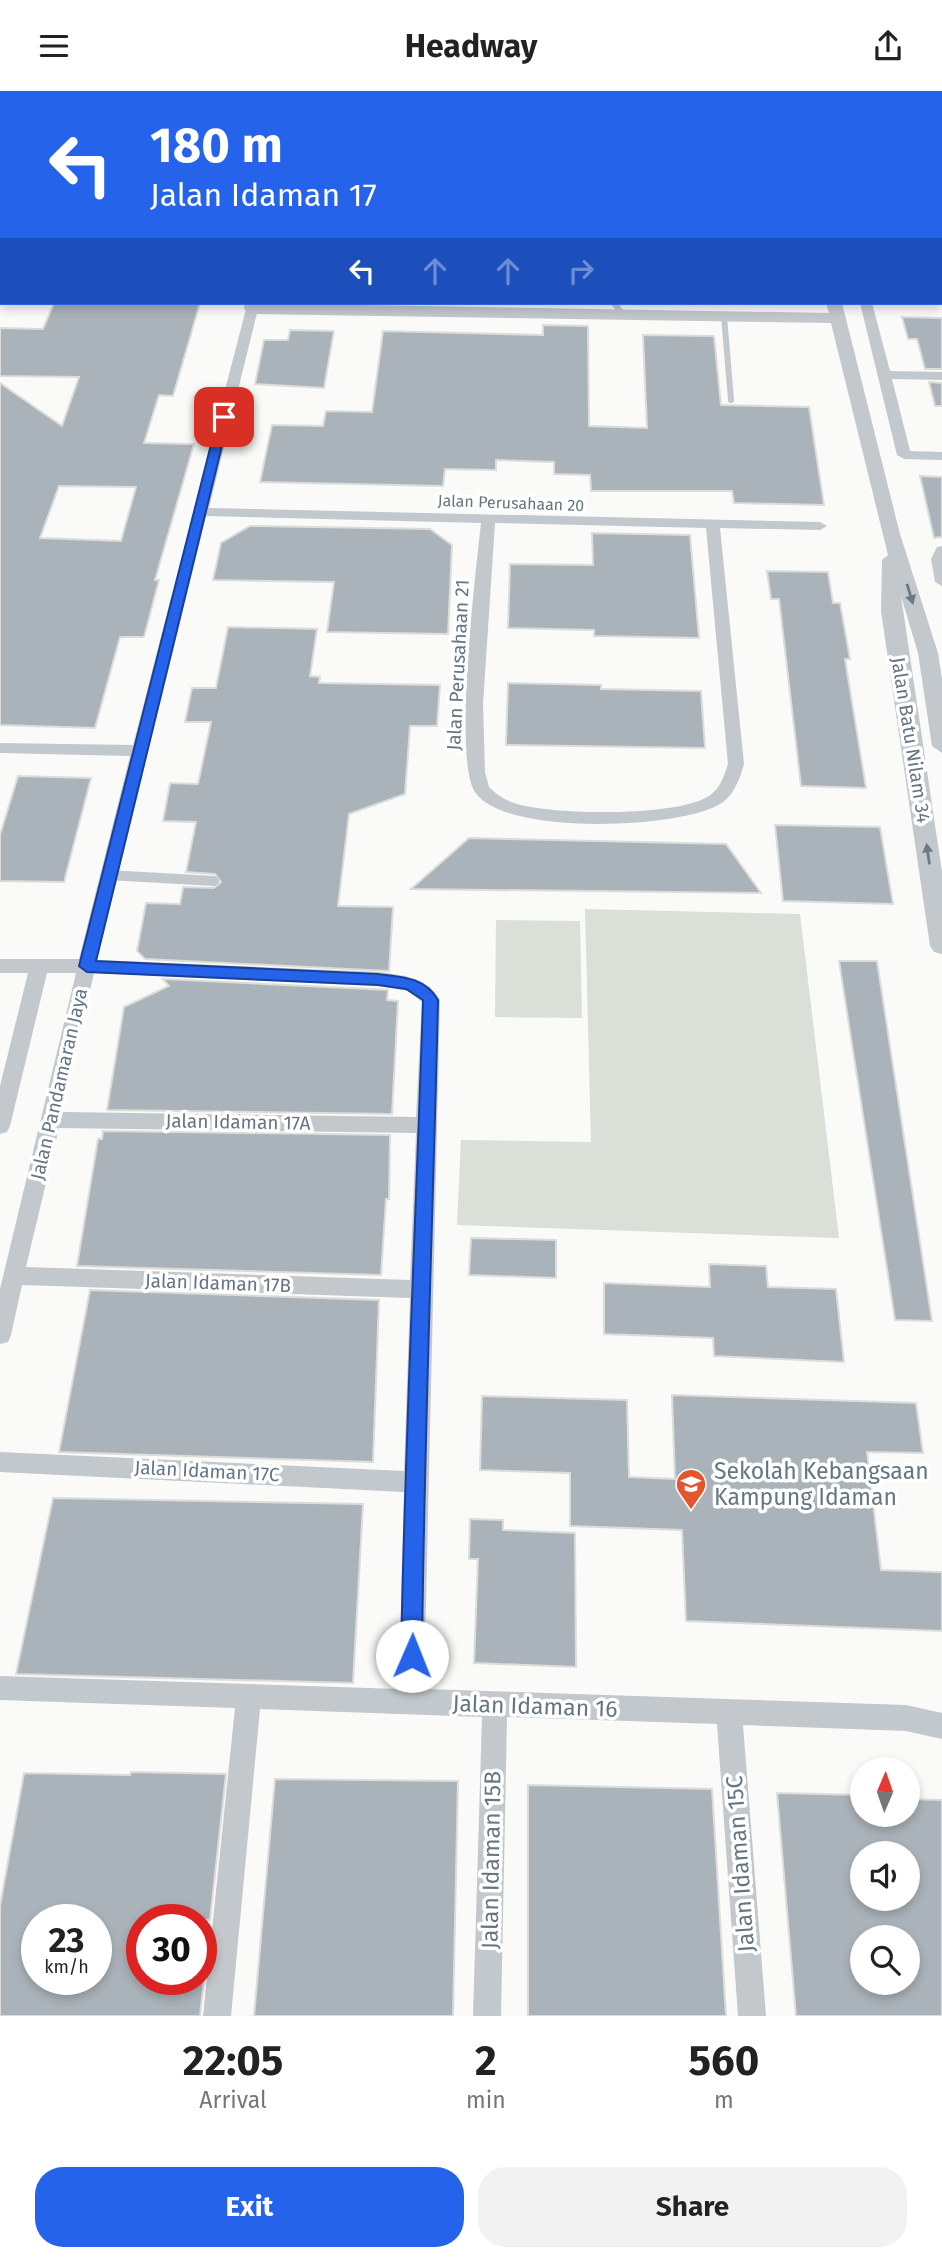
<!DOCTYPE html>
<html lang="en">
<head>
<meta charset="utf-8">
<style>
  :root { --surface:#fff; --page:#f2f2f2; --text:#222; --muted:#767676; --accent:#2563eb }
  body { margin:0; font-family:"Fira Sans",sans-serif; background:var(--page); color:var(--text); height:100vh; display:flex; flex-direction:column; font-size:26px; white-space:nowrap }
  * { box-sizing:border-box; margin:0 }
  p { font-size:23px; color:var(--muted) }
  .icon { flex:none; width:38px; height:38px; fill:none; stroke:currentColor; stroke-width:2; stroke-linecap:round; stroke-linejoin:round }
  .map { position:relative; height:1925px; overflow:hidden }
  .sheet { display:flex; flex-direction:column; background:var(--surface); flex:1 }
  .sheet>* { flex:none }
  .guide { position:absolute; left:0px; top:0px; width:943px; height:214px; box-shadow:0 4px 10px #0003; background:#2563eb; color:#fff; overflow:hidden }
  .needle { width:46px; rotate:2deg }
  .fabs { position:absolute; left:850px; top:1666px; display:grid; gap:14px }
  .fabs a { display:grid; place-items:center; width:70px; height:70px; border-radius:50%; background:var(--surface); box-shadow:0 4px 10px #0003; font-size:35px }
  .speed { position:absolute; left:21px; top:1813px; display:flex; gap:14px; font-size:35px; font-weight:700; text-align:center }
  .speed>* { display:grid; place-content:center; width:91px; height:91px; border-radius:50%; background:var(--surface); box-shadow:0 4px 10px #0003; line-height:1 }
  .speed small { font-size:18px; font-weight:400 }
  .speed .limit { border:10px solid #d22; background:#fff; color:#111 }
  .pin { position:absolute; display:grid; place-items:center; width:60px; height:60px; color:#fff; margin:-30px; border-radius:14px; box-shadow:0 4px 10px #0006 }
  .me { position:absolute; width:77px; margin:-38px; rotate:1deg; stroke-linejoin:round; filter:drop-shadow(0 0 5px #0008) }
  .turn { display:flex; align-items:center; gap:24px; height:147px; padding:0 35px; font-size:32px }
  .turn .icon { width:91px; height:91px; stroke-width:2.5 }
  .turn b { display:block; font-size:49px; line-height:60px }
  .lanes { display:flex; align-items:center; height:66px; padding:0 35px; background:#0003; justify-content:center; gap:35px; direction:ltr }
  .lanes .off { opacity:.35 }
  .eta { display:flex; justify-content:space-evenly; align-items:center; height:119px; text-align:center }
  .eta b { font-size:42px; font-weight:700; line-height:49px }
  .action { display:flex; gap:14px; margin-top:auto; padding:14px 35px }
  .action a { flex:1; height:80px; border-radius:28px; background:var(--accent); color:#fff; font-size:28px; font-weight:700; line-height:80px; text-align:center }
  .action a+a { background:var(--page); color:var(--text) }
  header { display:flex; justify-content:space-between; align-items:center; height:91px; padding:0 35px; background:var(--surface); font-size:32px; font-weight:700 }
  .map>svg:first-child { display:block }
</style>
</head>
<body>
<header><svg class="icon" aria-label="menu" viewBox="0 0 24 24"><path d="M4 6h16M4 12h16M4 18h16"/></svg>Headway<svg class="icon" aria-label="share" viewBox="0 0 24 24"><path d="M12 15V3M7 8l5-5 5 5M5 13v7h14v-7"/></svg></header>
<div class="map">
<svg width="942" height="1925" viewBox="0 0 942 1925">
  <rect width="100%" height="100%" fill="#fafaf8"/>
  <path fill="#dadfd7" d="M357,0H766V2H358Z
    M585,818L800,823L839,1147L457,1134L461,1049L591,1051Z
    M496,829L580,830L582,927L495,926Z"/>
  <path fill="#aab3b9" stroke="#dcdcda" stroke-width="2" fill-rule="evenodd" d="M54,212H200L173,305L159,304L144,352L194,353L155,489H159L144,546H120L95,637L0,634V292L62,335L79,286L0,285V237L43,238ZM59,395L136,396L121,450L40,447Z
    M902,226L942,227V278H925L917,248H908Z
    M543,234L588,235L589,335L647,337L643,244L714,245L721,314L809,316L824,414L734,412L732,400H591L590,384L554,383V371L496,369V379L445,378L443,395L260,391L272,334L323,335L326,320L372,321L383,240L543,244Z
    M290,239L334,240L324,297L255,293L264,249H288Z
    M929,291L942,292V315H935Z
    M920,385L942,386V446L934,447Z
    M250,435L430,438L452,454L448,543L327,541L334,491L213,489L221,452Z
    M592,442L690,444L699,547L594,545V539L508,537L510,473L593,474Z
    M767,480L828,481L833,512H840L850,568H845L866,697L801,695L779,508H771Z
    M228,536L317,538L310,585L320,586L319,592L440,594L437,635H410L405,703L349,723L338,815L393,816L389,880L145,868L137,860L146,812L180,813L183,796L214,797L221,791L215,783L186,781L196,731L163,730L170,692L198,693L211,631H185L192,597H216Z
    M508,592L601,594V598L701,600L705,657L506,654Z
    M18,685L91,687L64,791L0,790V744Z
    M775,734L880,736L893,813L783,810Z
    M469,747L726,753L761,802L411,798Z
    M839,870H877L932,1230L895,1229Z
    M163,888L388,899L387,909L398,910L392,1023L107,1019L124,916L169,895Z
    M103,1040L390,1044L389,1108H386L381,1184L77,1175L98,1048H102Z
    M471,1147L556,1149V1187L469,1184Z
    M709,1173L766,1175L768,1196L836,1198L844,1271L714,1265L713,1247L604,1243V1192L710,1196Z
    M90,1199L379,1209L373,1371L59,1361Z
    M672,1304L916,1312L923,1362L867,1361L881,1479L942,1481V1540L686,1530L682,1439L570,1435V1382L480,1379L482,1305L627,1309L629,1386L675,1388Z
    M53,1407L363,1413L353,1592L16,1583Z
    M470,1428L503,1429V1439L575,1442L576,1576L474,1572L478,1468H469Z
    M131,1681L226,1683L210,1829H142V1888H204L200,1925H0V1815L24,1682L130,1684ZM37,1829H96V1888H37Z
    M275,1688L458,1690L453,1925H254Z
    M528,1694L712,1698L726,1925H528Z
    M777,1702L861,1704L863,1724H908V1708L942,1709V1925H796ZM863,1762H908V1808H863ZM863,1846H908V1892H863Z"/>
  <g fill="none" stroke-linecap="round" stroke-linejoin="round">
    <path stroke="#c3c8cc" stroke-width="6" d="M785,1L868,2
      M614,212L623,224
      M724,225L731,309"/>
    <path stroke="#c3c8cc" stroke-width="10" d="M108,784L214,790"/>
    <path fill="#c3c8cc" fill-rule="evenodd" d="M28,0H38L27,2Z
      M240,0H255L256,2H241Z
      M0,65H2L0,75Z
      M0,123H2V131H0Z
      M0,145H2V153H0Z
      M860,212H872L890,280L942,281V289L892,288L910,360L942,361V369L904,368L897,364Z
      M252,214L258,218L209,417L820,431L827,435L820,439L720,437L744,673C740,687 734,705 720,713C680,738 503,745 475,701C453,669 476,479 481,432L206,425L97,869L378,881C402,884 428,886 440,909L424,1598L906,1614L942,1622V1648L906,1640L743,1634L766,1925H738L717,1633L507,1626L501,1925H473L482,1626L260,1618L231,1925H203L235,1617L0,1609V1585L399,1598L404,1401L0,1381V1361L404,1380L410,1207L22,1194L11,1244L8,1251L0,1253V1198L76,882H47L10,1035L7,1041L0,1043V995L28,882H0V868H79L130,665L0,662V652L133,654L246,218ZM495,432L706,437L728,673C724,685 720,698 709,705C677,726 554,724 517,713C506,710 497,704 489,696L485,681L483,613ZM94,882L378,895L408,900L422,911L416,1026L62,1021ZM59,1037L416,1042L410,1189L26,1176Z
      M942,455V495L935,491L931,468L937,456Z"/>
    <path fill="#c3c8cc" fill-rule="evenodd" d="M270,0H284V2H270Z
      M245,212L829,222L826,212H842L900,443L938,562L942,588V662L932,655L918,562L901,505L942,781V863L934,861L930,855L881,520L882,469L888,464L831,232L252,223L244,218Z"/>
  </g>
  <defs><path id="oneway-solid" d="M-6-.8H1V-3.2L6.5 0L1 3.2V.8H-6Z" transform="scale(1.75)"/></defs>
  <g fill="#6a7a87">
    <use href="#oneway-solid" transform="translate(910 503) rotate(73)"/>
    <use href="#oneway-solid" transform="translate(928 763) rotate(-98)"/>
  </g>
  <path fill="#2563eb" stroke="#184099" stroke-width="2" d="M224,323L229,326L96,870L378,883C402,886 425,886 438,909C433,1127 424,1346 422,1565L419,1572L412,1575L404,1572L401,1565C405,1346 416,1128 423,909L406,898L378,894L87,881L79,875L218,326Z"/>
  <defs>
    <g id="school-pin" transform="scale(1.575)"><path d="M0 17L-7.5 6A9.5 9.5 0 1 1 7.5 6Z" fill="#e4572e" stroke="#fff"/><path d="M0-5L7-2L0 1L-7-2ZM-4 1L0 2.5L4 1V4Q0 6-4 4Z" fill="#fff"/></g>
  </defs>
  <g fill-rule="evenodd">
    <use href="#school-pin" x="691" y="1393"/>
  </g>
  <g text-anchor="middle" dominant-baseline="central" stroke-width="7" stroke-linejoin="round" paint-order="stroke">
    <g font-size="16" fill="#657683" stroke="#fff">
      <text transform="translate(511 412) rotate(2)">Jalan Perusahaan 20</text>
    </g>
    <g font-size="19" fill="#657683" stroke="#fff">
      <text transform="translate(458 574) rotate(-87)">Jalan Perusahaan 21</text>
      <text transform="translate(911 649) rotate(81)">Jalan Batu Nilam 34</text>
      <text transform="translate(59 993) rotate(-77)">Jalan Pandamaran Jaya</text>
      <text transform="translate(238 1031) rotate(1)">Jalan Idaman 17A</text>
      <text transform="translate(218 1192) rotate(2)">Jalan Idaman 17B</text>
      <text transform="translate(207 1380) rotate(3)">Jalan Idaman 17C</text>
    </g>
    <g font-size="23" fill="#657683" stroke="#fff" text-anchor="start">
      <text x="714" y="1380">Sekolah Kebangsaan<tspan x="714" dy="26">Kampung Idaman</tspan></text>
    </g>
    <g font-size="23" fill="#657683" stroke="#fff">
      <text transform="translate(535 1615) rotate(2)">Jalan Idaman 16</text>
      <text transform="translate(491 1769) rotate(-89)">Jalan Idaman 15B</text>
      <text transform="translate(740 1773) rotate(-94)">Jalan Idaman 15C</text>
    </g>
  </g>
</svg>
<div class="fabs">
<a><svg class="needle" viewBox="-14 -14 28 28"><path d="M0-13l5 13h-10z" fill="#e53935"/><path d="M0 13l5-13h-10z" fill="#767676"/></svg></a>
<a><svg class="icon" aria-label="sound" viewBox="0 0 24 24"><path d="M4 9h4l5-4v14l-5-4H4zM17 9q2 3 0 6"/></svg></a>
<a><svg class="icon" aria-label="search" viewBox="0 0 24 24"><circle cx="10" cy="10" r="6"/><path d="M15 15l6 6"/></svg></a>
</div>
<div class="speed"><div>23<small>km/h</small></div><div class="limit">30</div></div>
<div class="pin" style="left:224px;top:326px;background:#d93025"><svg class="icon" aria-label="arrive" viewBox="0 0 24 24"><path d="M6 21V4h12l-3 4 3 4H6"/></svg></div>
<svg class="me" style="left:412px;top:1565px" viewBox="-20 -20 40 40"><circle r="19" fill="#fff"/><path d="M0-13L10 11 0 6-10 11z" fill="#2563eb"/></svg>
<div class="guide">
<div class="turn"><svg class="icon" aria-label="left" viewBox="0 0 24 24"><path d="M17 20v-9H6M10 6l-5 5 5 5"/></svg><div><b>180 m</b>Jalan Idaman 17</div></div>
<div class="lanes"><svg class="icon" aria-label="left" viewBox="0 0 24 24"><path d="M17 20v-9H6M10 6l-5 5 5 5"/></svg><svg class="icon off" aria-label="ahead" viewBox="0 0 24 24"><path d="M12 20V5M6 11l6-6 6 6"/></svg><svg class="icon off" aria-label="ahead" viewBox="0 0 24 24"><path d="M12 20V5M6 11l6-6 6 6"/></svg><svg class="icon off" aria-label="right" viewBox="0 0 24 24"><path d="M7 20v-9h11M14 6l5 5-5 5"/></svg></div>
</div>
</div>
<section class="sheet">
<div class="eta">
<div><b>22:05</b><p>Arrival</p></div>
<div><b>2</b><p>min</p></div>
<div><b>560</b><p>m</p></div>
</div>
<div class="action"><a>Exit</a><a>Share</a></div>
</section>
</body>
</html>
